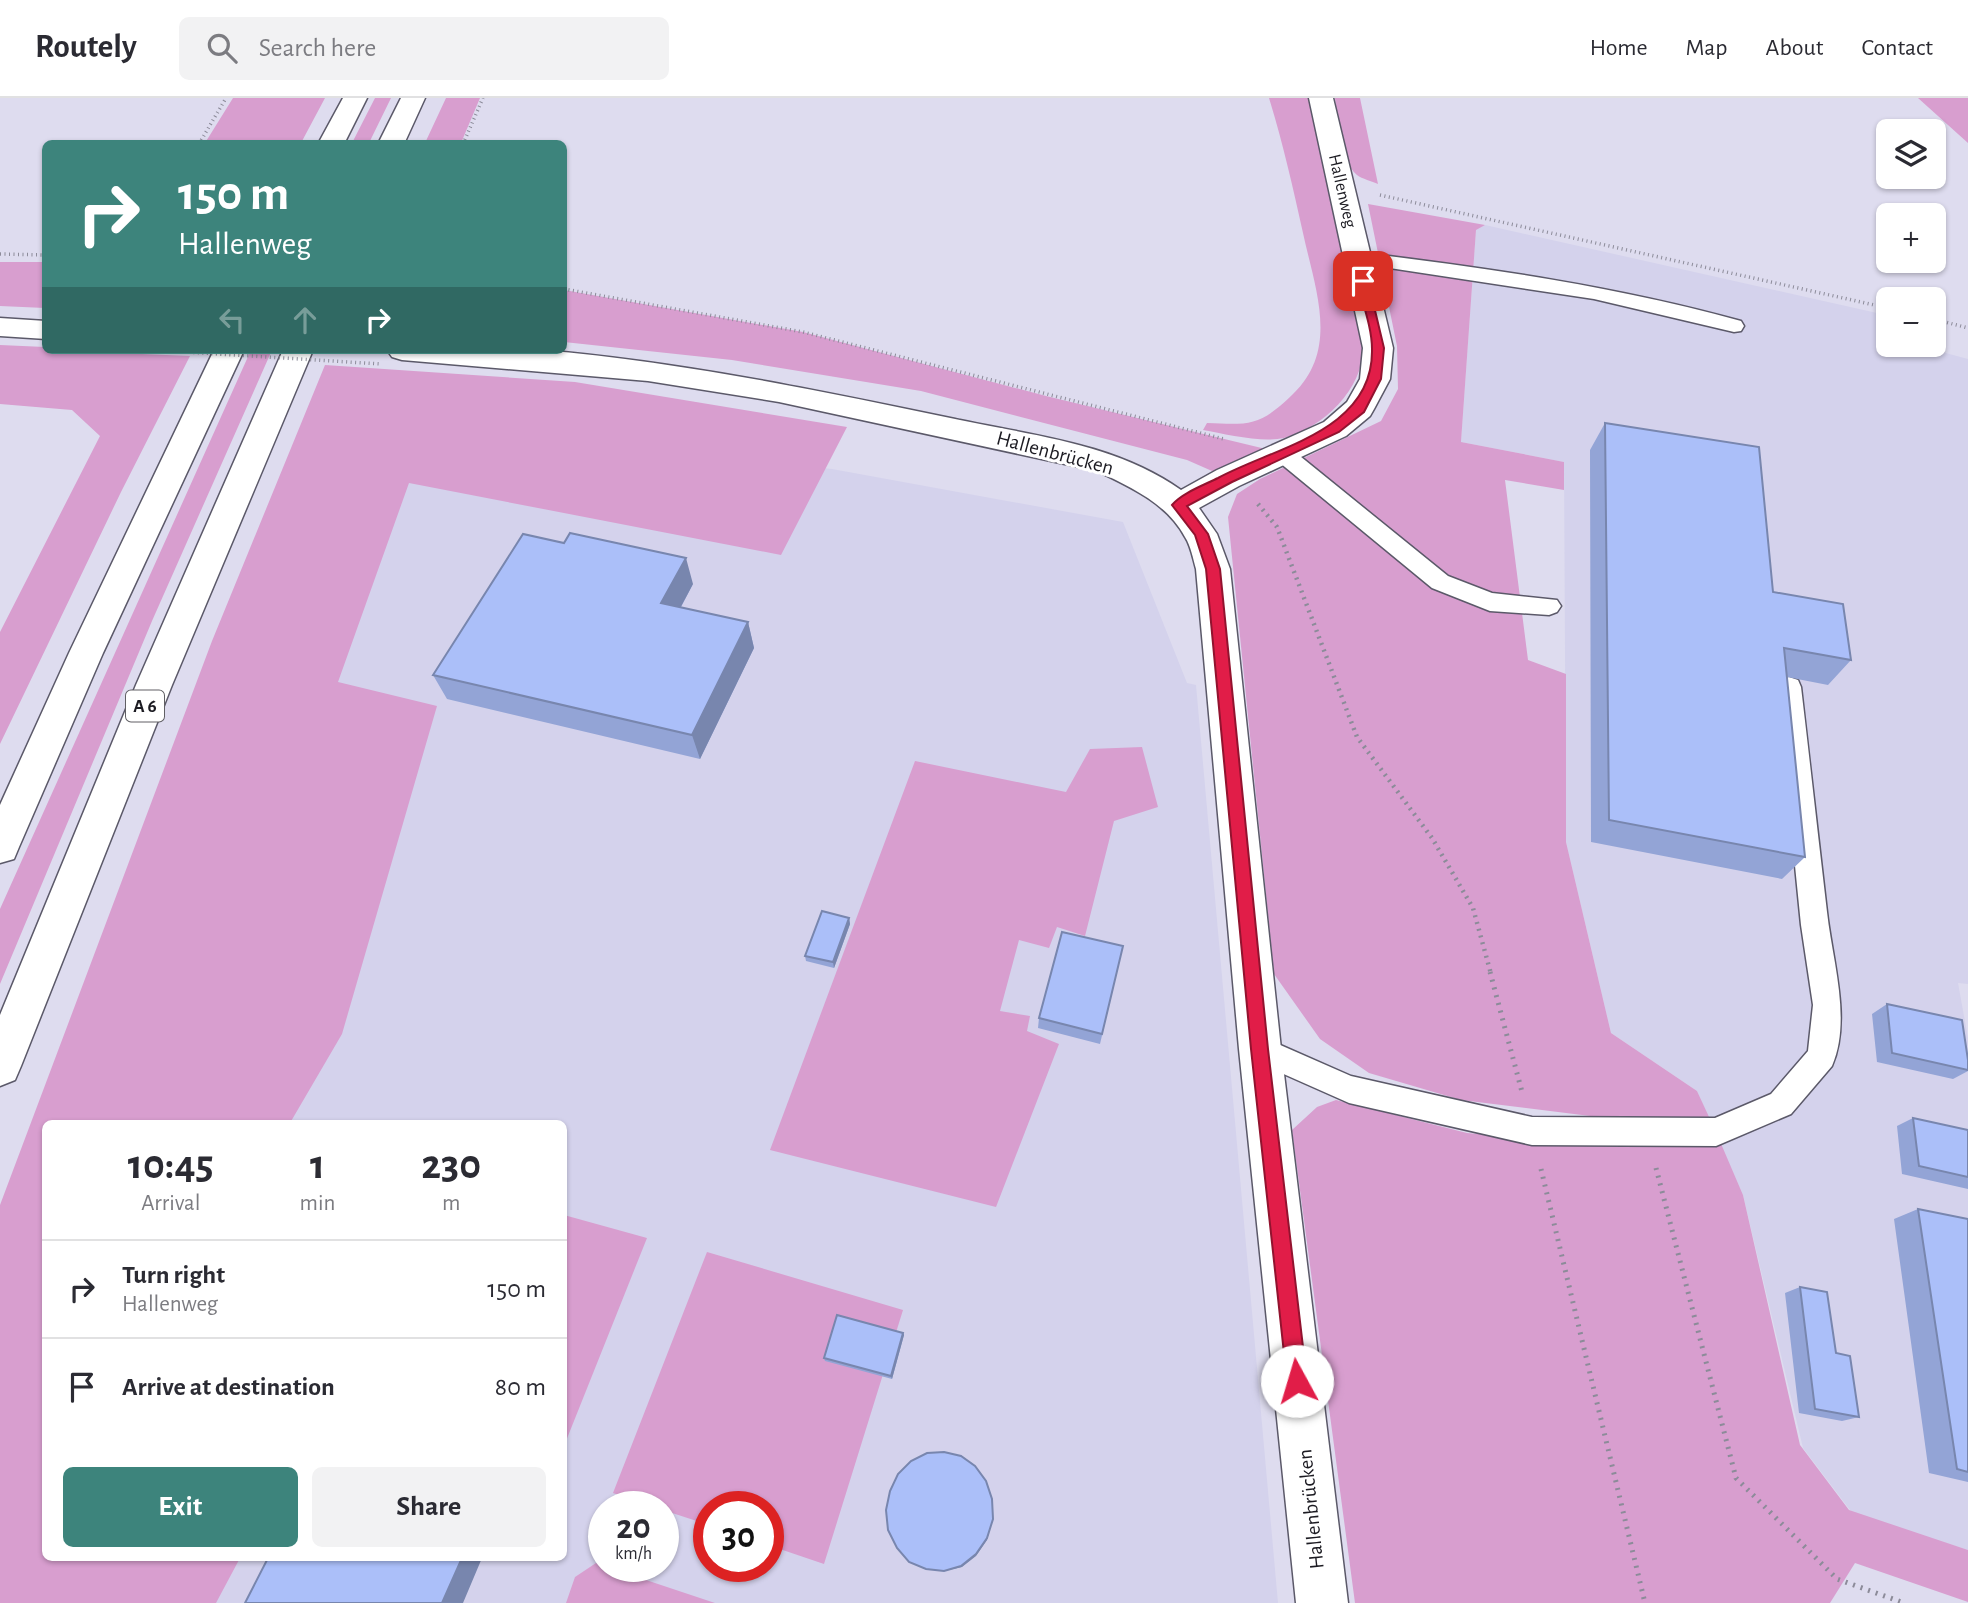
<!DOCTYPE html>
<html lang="en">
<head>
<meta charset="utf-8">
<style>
  :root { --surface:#fff; --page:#f2f2f3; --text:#2b2b33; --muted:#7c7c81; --line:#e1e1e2; --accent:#3d847c }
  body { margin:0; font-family:"Alegreya Sans",sans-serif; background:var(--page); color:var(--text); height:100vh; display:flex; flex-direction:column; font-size:26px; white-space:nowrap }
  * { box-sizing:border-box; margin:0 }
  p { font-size:23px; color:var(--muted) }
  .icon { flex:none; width:38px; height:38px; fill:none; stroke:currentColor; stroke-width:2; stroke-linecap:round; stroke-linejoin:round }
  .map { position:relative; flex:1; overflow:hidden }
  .side { position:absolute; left:42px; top:1022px; width:525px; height:441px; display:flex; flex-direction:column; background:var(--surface); border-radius:10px; box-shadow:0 2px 5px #0004 }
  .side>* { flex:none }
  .guide { position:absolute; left:42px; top:42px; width:525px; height:214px; border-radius:10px; box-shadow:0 2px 5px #0004; background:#3d847c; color:#fff; overflow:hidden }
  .controls { position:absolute; left:1876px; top:21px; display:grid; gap:14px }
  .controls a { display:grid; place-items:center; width:70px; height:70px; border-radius:10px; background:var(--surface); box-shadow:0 2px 5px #0004; font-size:35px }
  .speed { position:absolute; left:588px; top:1393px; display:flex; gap:14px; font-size:35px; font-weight:700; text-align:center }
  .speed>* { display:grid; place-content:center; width:91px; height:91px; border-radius:50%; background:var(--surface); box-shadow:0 2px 5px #0004; line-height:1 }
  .speed small { font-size:18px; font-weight:400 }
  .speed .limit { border:10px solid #d22; background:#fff; color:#111 }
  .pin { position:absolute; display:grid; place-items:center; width:60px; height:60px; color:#fff; margin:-30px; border-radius:14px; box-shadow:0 4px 10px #0006 }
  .me { position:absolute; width:77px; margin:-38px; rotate:354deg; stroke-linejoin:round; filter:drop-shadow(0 0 5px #0008) }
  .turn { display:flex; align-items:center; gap:24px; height:147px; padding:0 21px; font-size:32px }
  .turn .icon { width:91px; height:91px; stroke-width:2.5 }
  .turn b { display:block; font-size:49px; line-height:60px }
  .lanes { display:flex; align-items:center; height:66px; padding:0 21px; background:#0003; justify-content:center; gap:35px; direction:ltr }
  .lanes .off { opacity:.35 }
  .eta { display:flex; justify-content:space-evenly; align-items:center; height:119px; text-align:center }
  .eta b { font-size:42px; font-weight:700; line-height:49px }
  .action { display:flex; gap:14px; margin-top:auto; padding:14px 21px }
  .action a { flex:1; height:80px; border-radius:10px; background:var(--accent); color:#fff; font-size:28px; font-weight:700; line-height:80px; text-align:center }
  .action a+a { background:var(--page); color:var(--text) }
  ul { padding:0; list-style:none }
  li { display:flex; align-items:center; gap:21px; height:98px; padding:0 21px; border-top:2px solid var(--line) }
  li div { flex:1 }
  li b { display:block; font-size:26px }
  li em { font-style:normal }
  header { display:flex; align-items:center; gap:42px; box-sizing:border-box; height:98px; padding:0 35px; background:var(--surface); border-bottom:2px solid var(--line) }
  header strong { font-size:33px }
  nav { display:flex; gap:38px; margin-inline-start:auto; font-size:24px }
  .search { width:490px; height:63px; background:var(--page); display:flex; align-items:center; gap:18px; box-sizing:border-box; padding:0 24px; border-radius:10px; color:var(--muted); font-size:26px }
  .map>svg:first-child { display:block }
</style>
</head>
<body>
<header>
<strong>Routely</strong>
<div class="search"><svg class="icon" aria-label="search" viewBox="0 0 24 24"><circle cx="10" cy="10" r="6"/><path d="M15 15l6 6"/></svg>Search here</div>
<nav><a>Home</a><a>Map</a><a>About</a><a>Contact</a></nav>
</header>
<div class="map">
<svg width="1968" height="1505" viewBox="0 0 1968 1505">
  <rect width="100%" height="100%" fill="#dedcef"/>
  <path fill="#d4d2ec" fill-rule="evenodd" d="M1485,127L1877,215L1879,237L1888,239V247H1916L1968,261V886L1958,885L1968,940V1452L1853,1416L1803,1350L1743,1097L1697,993L1611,935L1566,744L1564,364L1461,344L1476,131Z
    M385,326L832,371L1123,424L1187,585L1196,587L1278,1505H30L46,1460H564V1026L174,1025ZM604,1409H663V1468H604ZM709,1409H768V1468H709Z"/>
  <path fill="#d89ecf" d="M233,0H325L301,45H205Z
    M375,0H391L369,45H352Z
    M446,0H480L461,45H425Z
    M1269,0H1311L1363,248C1364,291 1324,329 1284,340C1262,345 1225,336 1203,332L1207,325C1251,327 1260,328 1293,296C1340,251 1315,191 1303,135C1293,90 1283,45 1269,0Z
    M1335,0H1360L1378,86C1372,83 1362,81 1357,77C1340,63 1337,20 1335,0Z
    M1918,0H1968V45Z
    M1368,106L1485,127L1476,132L1461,344L1564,364V392L1505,382L1528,562L1566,576V744L1611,935L1697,993L1716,1034L1743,1097L1800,1347L1849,1412L1968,1452V1504L1855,1465L1830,1505H1355L1292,1032L1317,1009L1336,1002L1467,1035L1544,1042L1710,1033L1461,1002L1369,975L1320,941L1274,876L1228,419L1237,396L1260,381L1381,323L1398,291L1397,248Z
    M0,164H45V210L0,208Z
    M564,192L803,234L1046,298L1282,355L1228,380L1187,362L921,293L732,262L564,244Z
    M0,247L45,249L46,252L190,258L121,394L0,646V534L100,338L72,312L0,306Z
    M251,252H272L152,523L0,886V811Z
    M325,267L575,284L847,329L781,457L409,385L338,584L437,608L342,936L290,1025L46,1026V1460H240L216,1505H0V1107L212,543Z
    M1142,649L1158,709L1114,723L1085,838L1057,829L1049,850L1019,842L1000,913L1030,918L1027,933L1059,946L996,1109L770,1052L915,663L1066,694L1090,651Z
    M564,1117L647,1140L564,1348Z
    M707,1154L903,1212L824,1466L768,1447V1409H709V1427L663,1412V1409H653L613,1395Z
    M596,1465L604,1468L715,1505H566L575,1479Z"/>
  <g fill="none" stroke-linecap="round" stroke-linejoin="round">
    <g stroke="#5b5969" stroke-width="3">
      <path id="service" d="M1357,154C1487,170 1615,188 1741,223L1744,228L1741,233L1734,234L1594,201L1350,164L1348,160Z
        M1282,348L1290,350L1448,478L1492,495L1557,502L1561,508L1557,514L1549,517L1490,513L1432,490L1274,360L1271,355L1274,350Z
        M1789,579L1798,582L1801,589C1810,664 1818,739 1827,814C1832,861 1852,922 1832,968L1791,1016L1716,1048L1532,1047L1349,1005L1250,961L1246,951L1250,941L1260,938L1351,978L1532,1019L1715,1020L1771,996L1808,953L1813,907L1801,827L1777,589L1780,582Z"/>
    </g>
    <g stroke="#5b5969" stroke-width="3">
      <path id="minor" d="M1309,0H1333L1393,250L1390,281L1374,311L1370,318L1346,338L1239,388L1199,410L1217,436L1230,471L1281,951L1348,1505H1296L1239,951L1196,471C1193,461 1191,448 1185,439C1167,405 1130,389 1097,373L779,304L648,283L402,262L392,259L387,252C438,252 491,248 541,252C683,264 821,293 960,322C1036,338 1116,346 1181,392L1217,372L1324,324L1347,304L1360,281L1363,250Z
        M0,220L46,223V241L0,238Z"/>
    </g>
    <g stroke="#5b5969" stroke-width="3">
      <path id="motorway" d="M343,0H367L344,46H318Z
        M401,0H425L404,46H378Z
        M214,252H244L103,555L19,749L14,761L0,765V707L69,555Z
        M283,252H313L172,587L21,968L15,982L0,988V917L136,587Z"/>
    </g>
    <path stroke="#8c8b99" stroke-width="3.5" stroke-dasharray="1 3.5" stroke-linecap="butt" d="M199,46L226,0
      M463,46L483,0
      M1380,97L1888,210
      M0,156L46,157
      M564,191L803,234L1224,341
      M1934,221L1968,230"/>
    <path stroke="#8c8b99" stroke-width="4.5" stroke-dasharray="2 5" stroke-linecap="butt" d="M1258,406L1277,429L1357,639L1432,740L1473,810L1491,876"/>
    <path stroke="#8c8b99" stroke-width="5" stroke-dasharray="2 6" stroke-linecap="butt" d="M1490,874L1522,994
      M1656,1070L1736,1380L1837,1481L1904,1505
      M1541,1071L1645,1505"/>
    <use href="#service" fill="#fff" fill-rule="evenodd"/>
    <use href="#minor" fill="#fff" fill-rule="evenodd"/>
    <use href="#motorway" fill="#fff" fill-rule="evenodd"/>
    <path stroke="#8c8b99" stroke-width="3.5" stroke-dasharray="1 3.5" stroke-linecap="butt" d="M153,252L381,266"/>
  </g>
  <path fill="#93a4d6" d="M1605,325L1773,494L1851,562L1828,587L1787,579L1805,759L1782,781L1591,744L1590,352Z
    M693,486L681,509L748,524L754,550L700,661L447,601L433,577Z
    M849,820L850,826L834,870L806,863L805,858Z
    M1123,848L1100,946L1038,930L1039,920Z
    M1887,906L1968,962V973L1953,981L1877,964L1872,916Z
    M1913,1020L1968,1032V1091L1902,1076L1897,1028Z
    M1918,1111L1968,1121V1384L1929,1375L1894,1121Z
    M1800,1189L1836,1255L1859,1319L1842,1323L1799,1315L1785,1195Z
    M903,1235L904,1237L892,1281L825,1263L824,1260Z"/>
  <path fill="#7886ae" d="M686,460L693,486L669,531L661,505Z
    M748,524L754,550L700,661L692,637Z
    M849,820L850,826L834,870L833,864Z
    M903,1235L904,1237L892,1281L891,1278Z
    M992,1423L987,1442L976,1458L962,1469L944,1473Z
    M462,1460H482L463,1505H442Z"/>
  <path fill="#abbff9" stroke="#7886ae" stroke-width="2" d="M1605,325L1759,349L1773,494L1843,506L1851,562L1784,550L1805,759L1609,722Z
    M570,435L686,460L661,505L748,524L692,637L433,577L523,436L564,445Z
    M822,813L849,820L833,864L805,858Z
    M1062,834L1123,848L1102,936L1039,920Z
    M1887,906L1962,922L1968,962V972L1892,955Z
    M1913,1020L1968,1032V1079L1919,1068Z
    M1918,1111L1968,1121V1374L1957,1371Z
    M1800,1189L1827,1194L1836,1255L1850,1258L1859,1319L1815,1311Z
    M837,1217L903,1235L891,1278L824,1260Z
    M944,1354L961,1358L975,1368L986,1383L992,1401L993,1421L987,1440L976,1456L961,1468L944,1473L926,1471L909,1464L897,1450L888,1432L886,1412L890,1393L898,1376L911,1363L927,1355Z
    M268,1460H462L442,1505H245Z"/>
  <path fill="#e11d48" stroke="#92132f" stroke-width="2" d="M1363,179L1368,183L1384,250L1381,281L1364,314L1339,334L1232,384L1187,408L1208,436L1220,471L1268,951L1307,1283L1304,1290L1297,1293L1290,1290L1287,1283L1251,951L1206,471L1195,437L1172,407C1182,395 1204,387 1218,380C1275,349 1374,333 1372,251C1372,229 1362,204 1357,183Z"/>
  <g text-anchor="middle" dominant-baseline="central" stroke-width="6" stroke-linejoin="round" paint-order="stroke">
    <g font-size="18" fill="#1c1b22" stroke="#fff">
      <text transform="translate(1342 93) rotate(77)">Hallenweg</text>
    </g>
    <rect fill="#fff" stroke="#605f64" stroke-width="2" x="126" y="592.5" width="38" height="31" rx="5"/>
    <g font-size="19" font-weight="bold" fill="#1c1b22">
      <text x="145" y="608">A 6</text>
    </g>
    <g font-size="21" fill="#1c1b22" stroke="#fff">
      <text transform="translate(1055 355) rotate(15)">Hallenbrücken</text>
      <text transform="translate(1311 1411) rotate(-96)">Hallenbrücken</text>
    </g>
  </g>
</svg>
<div class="controls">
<a><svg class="icon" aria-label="layers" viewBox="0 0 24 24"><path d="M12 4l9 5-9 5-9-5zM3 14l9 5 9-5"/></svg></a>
<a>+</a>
<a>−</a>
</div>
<div class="speed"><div>20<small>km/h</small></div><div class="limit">30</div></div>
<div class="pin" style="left:1363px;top:183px;background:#d93025"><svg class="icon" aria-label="arrive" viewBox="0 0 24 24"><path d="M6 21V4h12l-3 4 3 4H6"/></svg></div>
<svg class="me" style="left:1297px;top:1283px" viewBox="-20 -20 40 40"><circle r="19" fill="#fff"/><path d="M0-13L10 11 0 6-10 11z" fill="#e11d48"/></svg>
<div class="guide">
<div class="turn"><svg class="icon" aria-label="right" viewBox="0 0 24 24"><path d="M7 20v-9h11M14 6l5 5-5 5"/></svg><div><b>150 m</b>Hallenweg</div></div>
<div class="lanes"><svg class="icon off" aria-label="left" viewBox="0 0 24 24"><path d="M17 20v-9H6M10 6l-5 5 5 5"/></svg><svg class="icon off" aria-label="ahead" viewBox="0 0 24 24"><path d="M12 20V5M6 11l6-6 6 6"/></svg><svg class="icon" aria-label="right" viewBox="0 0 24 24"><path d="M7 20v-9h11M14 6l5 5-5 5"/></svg></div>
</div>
<section class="side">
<div class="eta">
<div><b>10:45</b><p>Arrival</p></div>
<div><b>1</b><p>min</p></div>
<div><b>230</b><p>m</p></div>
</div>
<ul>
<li><svg class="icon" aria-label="right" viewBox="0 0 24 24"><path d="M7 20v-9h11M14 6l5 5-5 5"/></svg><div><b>Turn right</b><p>Hallenweg</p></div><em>150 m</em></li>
<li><svg class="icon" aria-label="arrive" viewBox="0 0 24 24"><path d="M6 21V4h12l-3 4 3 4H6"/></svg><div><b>Arrive at destination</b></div><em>80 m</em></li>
</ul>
<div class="action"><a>Exit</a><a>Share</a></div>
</section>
</div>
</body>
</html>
